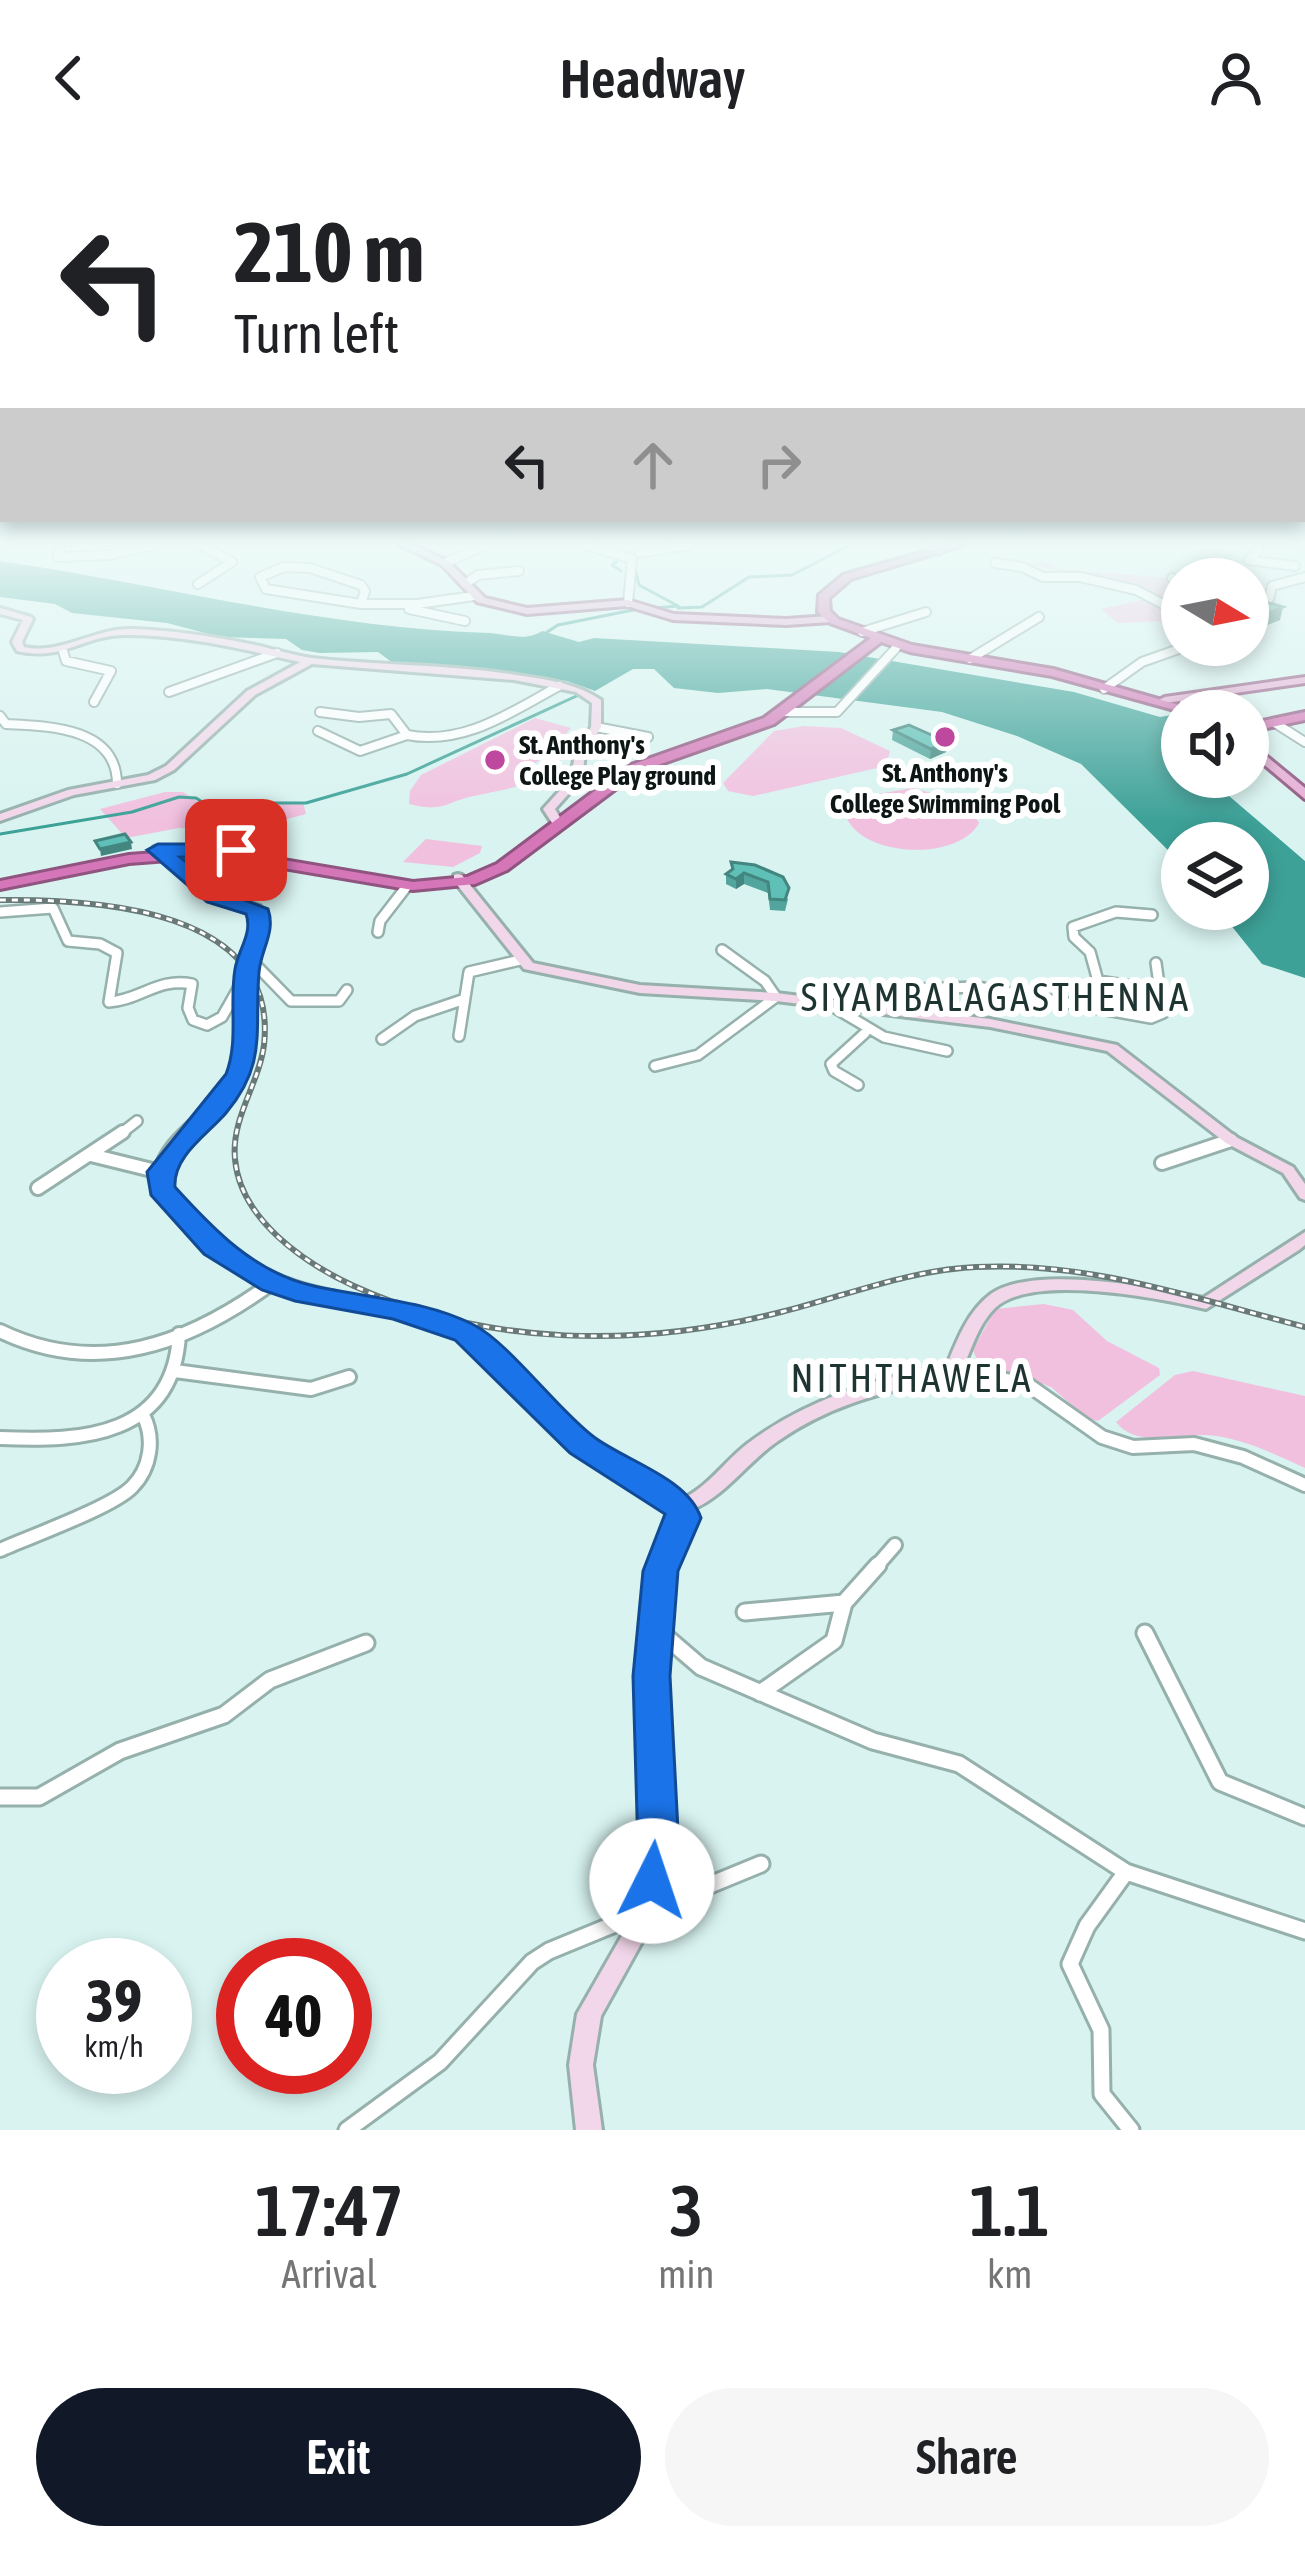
<!DOCTYPE html>
<html lang="en">
<head>
<meta charset="utf-8">
<style>
  :root { --surface:#fff; --page:#f6f6f6; --text:#202124; --muted:#757577; --accent:#111827 }
  body { margin:0; font-family:"Asap Condensed",sans-serif; background:var(--page); color:var(--text); height:100vh; display:flex; flex-direction:column; font-size:45px; white-space:nowrap }
  * { box-sizing:border-box; margin:0 }
  p { font-size:39px; color:var(--muted) }
  .icon { flex:none; width:66px; height:66px; fill:none; stroke:currentColor; stroke-width:2; stroke-linecap:round; stroke-linejoin:round }
  .map { position:relative; height:1974px; overflow:hidden }
  .details { display:flex; flex-direction:column; background:var(--surface); flex:1 }
  .details>* { flex:none }
  .hud { position:absolute; left:0px; top:0px; width:1305px; height:366px; box-shadow:0 6px 18px #0003; background:#fff; color:var(--text); overflow:hidden }
  .needle { width:78px; rotate:100deg }
  .fabs { position:absolute; left:1161px; top:402px; display:grid; gap:24px }
  .fabs a { display:grid; place-items:center; width:108px; height:108px; border-radius:50%; background:var(--surface); box-shadow:0 6px 18px #0003; font-size:60px }
  .speed { position:absolute; left:36px; top:1782px; display:flex; gap:24px; font-size:60px; font-weight:700; text-align:center }
  .speed>* { display:grid; place-content:center; width:156px; height:156px; border-radius:50%; background:var(--surface); box-shadow:0 6px 18px #0003; line-height:1 }
  .speed small { font-size:30px; font-weight:400 }
  .speed .limit { border:18px solid #d22; background:#fff; color:#111 }
  .pin { position:absolute; display:grid; place-items:center; width:102px; height:102px; color:#fff; margin:-51px; border-radius:24px; box-shadow:0 6px 18px #0006 }
  .me { position:absolute; width:132px; margin:-66px; rotate:4deg; stroke-linejoin:round; filter:drop-shadow(0 0 9px #0008) }
  .turn { display:flex; align-items:center; gap:42px; height:252px; padding:0 36px; font-size:54px }
  .turn .icon { width:156px; height:156px; stroke-width:2.5 }
  .turn b { display:block; font-size:84px; line-height:102px }
  .lanes { display:flex; align-items:center; height:114px; padding:0 36px; background:#0003; justify-content:center; gap:60px; direction:ltr }
  .lanes .off { opacity:.35 }
  .eta { display:flex; justify-content:space-evenly; align-items:center; height:204px; text-align:center }
  .eta b { font-size:72px; font-weight:600; line-height:84px }
  .action { display:flex; gap:24px; margin-top:auto; padding:24px 36px }
  .action a { flex:1; height:138px; border-radius:72px; background:var(--accent); color:#fff; font-size:48px; font-weight:600; line-height:138px; text-align:center }
  .action a+a { background:var(--page); color:var(--text) }
  header { display:flex; justify-content:space-between; align-items:center; height:156px; padding:0 36px; background:var(--surface); font-size:54px; font-weight:600 }
  .map>svg:first-child { display:block }
</style>
</head>
<body>
<header><svg class="icon" aria-label="back" viewBox="0 0 24 24"><path d="M15 5l-7 7 7 7"/></svg>Headway<svg class="icon" aria-label="person" viewBox="0 0 24 24"><circle cx="12" cy="8" r="4"/><path d="M4 21q1-7 8-7t8 7"/></svg></header>
<div class="map">
<svg width="1305" height="1974" viewBox="0 0 1305 1974">
  <rect width="100%" height="100%" fill="#d8f3f0"/>
  <path fill="#f1c0df" d="M1042,405L1060,413L1172,422L1182,433V464L1118,467L1101,453L1147,443L1068,422L1045,411L1024,409Z
    M535,562L571,572L550,597L531,610V625C510,634 495,635 474,640C445,646 444,657 409,648L410,635L421,619Z
    M804,570L841,572L890,595L886,610L753,640L728,635L723,627L774,575Z
    M913,632L966,647L979,667C958,706 859,702 845,658L859,641Z
    M165,636H183L213,656L258,645L303,646L306,658L280,665L285,676L179,672L126,682L100,653Z
    M426,683L482,690L480,697L453,711L403,706Z
    M1044,1148L1073,1154L1107,1185L1159,1212L1160,1219L1098,1265L1086,1262L1051,1231L977,1204L973,1194L995,1153Z
    M1193,1215L1305,1240V1312C1274,1298 1241,1281 1206,1279C1177,1278 1135,1292 1116,1266L1175,1219Z"/>
  <path fill="#3da198" d="M0,405C163,429 323,472 489,477C507,478 525,486 542,475L579,486L594,482L839,496L1074,536L1160,561L1182,557V621H1207L1305,705V822L1262,808L1218,753H1248V687H1182V708L1081,608L1017,580L942,556L767,533L718,537L674,532L654,513H633L595,535L567,525L393,507L378,496L320,497L302,494L286,483L220,481L167,467L72,457L55,448L0,441Z"/>
  <g fill="none" stroke-linecap="round" stroke-linejoin="round">
    <path stroke="#3da198" stroke-width="3" d="M619,403L612,409L621,415
      M636,416L639,429L678,450L654,452
      M678,452L702,451L749,421L792,419L850,389
      M544,478L558,469L638,453
      M0,678L132,656L179,641L196,642L221,658L262,647H306L407,618L583,537"/>
    <g stroke="#96b0ac" stroke-width="12">
      <path id="street-far3" d="M60,389L58,401L109,399L155,389
        M586,389L632,403L628,447
        M1259,393L1249,404L1295,410
        M639,397L690,389
        M445,407L485,389
        M995,407L1022,411L1043,421H1080L1136,434L1182,458
        M284,411L310,412L361,429L365,435L361,448L266,433L260,421Z
        M1172,422L1182,433
        M198,428L232,406L201,389
        M465,428L478,419L519,415
        M361,448H417L474,440
        M1248,451L1269,443L1272,430L1305,421
        M409,453L465,465
        M862,476L926,456
        M63,495L66,505L111,515L94,546
        M970,503L1039,461
        M1104,533L1142,506L1190,489
        M169,536L277,497
        M1184,547L1202,555
        M320,556L359,561L391,558L407,579C464,590 511,556 559,530
        M781,556H837L896,492
        M0,560L6,568C48,570 117,571 117,628
        M1275,567L1305,586
        M596,571L648,581
        M318,575L360,595L407,579"/>
    </g>
    <g stroke="#96b0ac" stroke-width="14">
      <path id="street-far2" d="M0,756L53,752L68,785L100,788L117,797L109,846C140,844 159,821 192,828L188,852L193,864L207,869L222,861L243,824
        M1152,759L1116,756L1073,771L1074,781L1090,796L1098,825L1157,834
        M378,776L380,765L407,730
        M250,803L291,845H339L347,834
        M830,849L884,881L947,895
        M899,854L918,833L977,831L1151,862L1163,857L1156,807
        M459,880L469,816L520,804
        M382,883L415,860L462,844
        M655,910L698,899L776,841L765,825L722,794
        M858,929L834,915L831,908L865,877
        M119,979L137,965"/>
    </g>
    <g stroke="#96b0ac" stroke-width="18">
      <path id="street-far1" d="M91,999L160,1016
        M1162,1007L1231,984
        M38,1032L123,976
        M0,1175C98,1222 188,1188 272,1127
        M954,1214L1027,1228L1102,1281L1133,1291L1194,1288L1243,1301L1305,1329
        M175,1215L311,1233L349,1221
        M0,1282C83,1286 174,1280 179,1178
        M0,1394C29,1381 113,1351 132,1331C151,1312 155,1282 143,1259
        M875,1412L895,1389"/>
    </g>
    <g stroke="#96b0ac" stroke-width="21">
      <path id="street" d="M745,1456L844,1447
        M658,1474L701,1511L873,1585L959,1608L1126,1716L1305,1775
        M1145,1477L1220,1626L1305,1661
        M760,1537L834,1485L844,1447L878,1409
        M0,1641H39L120,1595L224,1559L270,1524L366,1487
        M1126,1716L1087,1770L1070,1808L1101,1874L1102,1938L1131,1974
        M347,1974L440,1906L532,1806L549,1795L761,1708"/>
    </g>
    <g stroke="#96b0ac" stroke-width="6">
      <path id="secondary" d="M916,389H929L943,395L939,398Z
        M0,452L31,461L33,463L22,486L24,491C61,499 94,472 131,473C171,474 211,480 250,488C271,492 291,499 312,502C382,510 453,508 523,520C551,524 577,528 601,544V571L585,598L582,623L555,653L564,668L558,672L554,670L543,653L571,622L575,598L591,571L592,547L576,536L514,524L312,508L255,539L174,614L155,624L74,639L0,665V658L68,634L148,619L166,610L247,535L300,506C243,493 185,479 125,479C83,479 63,506 17,495L12,486L23,464L0,458Z
        M158,690L219,738L260,750C269,774 258,791 254,814C248,848 261,885 246,917C228,955 151,995 175,1040C214,1087 259,1118 318,1132C345,1139 373,1143 399,1150C425,1156 454,1163 477,1177C505,1194 522,1227 547,1249C587,1286 635,1315 682,1343C709,1330 724,1306 747,1288C805,1244 876,1222 947,1209C957,1184 968,1155 991,1138C1033,1108 1154,1131 1203,1142L1305,1076V1089L1299,1094L1206,1153C1159,1142 1032,1117 995,1152C977,1170 971,1196 960,1218C893,1235 837,1244 778,1285C747,1306 726,1340 691,1354L693,1362L670,1415L661,1520L669,1694L658,1757L601,1860L593,1909L602,1974H576L569,1909L577,1858L636,1755L647,1694L641,1520L650,1415L675,1362L673,1355C626,1326 578,1298 537,1261C513,1239 496,1206 469,1187C454,1177 435,1171 418,1166C360,1147 297,1146 242,1117C218,1104 198,1084 179,1064C168,1052 151,1036 154,1017C161,978 208,957 227,925C248,892 234,854 240,818C243,796 254,778 250,755L211,744L154,697V691Z
        M458,718L462,719L533,807L640,829L776,837L990,863L1117,889L1236,981L1293,1011L1305,1028V1044L1300,1042L1283,1017L1226,987L1107,895L990,871L776,845L640,837L524,813L454,725V719Z"/>
    </g>
    <g stroke="#8f547f" stroke-width="6">
      <path id="primary" d="M400,389H413L448,405L485,442L527,452L628,444L674,458L786,463L830,460L835,463L830,466L786,469L673,464L627,450L527,458L477,446L442,409Z
        M1305,521V527L1165,547L1159,544L1165,541Z
        M1248,585L1305,632V643L1248,595Z"/>
    </g>
    <g stroke="#8f547f" stroke-width="6">
      <path id="highway" d="M948,389H964L851,423L829,442L830,455L838,463L912,489L1053,513L1200,555L1182,556L1052,520L910,496L881,486L774,568L638,616L507,714L475,728L413,734L248,706L195,702L129,707L0,733V725L129,699L195,694L248,698L413,726L467,721L497,708L628,610L764,562L871,482L830,467L818,456L819,439L843,419Z
        M1305,556V564L1248,576V568Z"/>
    </g>
    <use href="#street-far3" stroke="#fff" stroke-width="8"/>
    <use href="#street-far2" stroke="#fff" stroke-width="9"/>
    <use href="#street-far1" stroke="#fff" stroke-width="12"/>
    <use href="#street" stroke="#fff" stroke-width="15"/>
    <use href="#secondary" fill="#f2d6ea" fill-rule="evenodd"/>
    <use href="#primary" fill="#e6add4" fill-rule="evenodd"/>
    <use href="#highway" fill="#d576b8" fill-rule="evenodd"/>
    <g stroke="#687977" stroke-width="6">
      <path id="rail" d="M0,744C96,743 279,752 264,889C259,928 231,962 235,1003C240,1063 304,1107 354,1130C488,1191 641,1192 781,1156C846,1140 908,1114 976,1111C1090,1105 1196,1143 1305,1171"/>
    </g>
    <use href="#rail" stroke="#fff" stroke-width="3" stroke-dasharray="6" stroke-linecap="butt"/>
  </g>
  <path fill="#51a59d" d="M1248,452L1280,464L1257,473L1255,486L1226,502L1206,496L1207,489H1248Z
    M893,574L946,596L930,603L892,584Z
    M731,706L755,709L788,743L785,755L770,754L768,737L744,728L736,733L726,728V718L731,715Z"/>
  <path fill="#42867f" d="M1283,451L1280,464L1253,474L1256,462Z
    M1257,473L1255,486L1226,502L1228,490L1248,489V479Z
    M947,586L946,596L930,603L931,593Z
    M131,686L132,693L101,700L100,693Z
    M744,717V728L736,733V723Z"/>
  <path fill="#5ec0b6" stroke="#42867f" stroke-width="3" d="M1266,446L1283,451L1256,462L1257,473L1248,479V452Z
    M909,569L947,586L931,593L893,574Z
    M125,678L131,686L100,693L95,685Z
    M731,706L755,709L783,721L789,732L785,744L770,743L768,726L744,717L736,723L726,718L733,713Z"/>
  <linearGradient id="sky" x2="0" y2="1"><stop stop-color="#63acc8"/><stop offset="0.58" stop-color="#edfaf8"/><stop offset="1" stop-color="#edfaf8" stop-opacity="0"/></linearGradient>
  <rect width="1305" height="665" fill="url(#sky)"/>
  <path fill="#1a73e8" stroke="#114b97" stroke-width="3" d="M236,688L244,690V699L180,701L223,736L268,753C276,776 261,793 259,816C254,875 268,907 226,957C207,979 173,1000 175,1031C214,1074 255,1117 314,1130C367,1142 425,1144 474,1169C509,1187 558,1254 594,1281C626,1305 688,1322 701,1362L678,1415L670,1520L679,1694L667,1738L652,1743L638,1738L632,1725L638,1694L633,1520L643,1415L665,1358L570,1297L455,1184L393,1163L295,1145L262,1134L204,1098L151,1039L147,1016L226,918C239,885 229,848 235,813C238,794 253,777 246,758L207,746L147,694L158,688Z"/>
  <g fill="#bf489f" stroke="#fff" stroke-width="4.5">
    <circle cx="945" cy="581" r="12"/>
    <circle cx="495" cy="604" r="12"/>
  </g>
  <g text-anchor="middle" dominant-baseline="central" stroke-width="12" stroke-linejoin="round" paint-order="stroke">
    <g font-size="27" font-weight="bold" fill="#0d1615" stroke="#fff" text-anchor="start">
      <text x="519" y="588">St. Anthony's<tspan x="519" dy="31">College Play ground</tspan></text>
      <text x="945" y="616" text-anchor="middle">St. Anthony's<tspan x="945" dy="31">College Swimming Pool</tspan></text>
    </g>
    <g font-size="39" letter-spacing="3" fill="#1d3431" stroke="#fff">
      <text x="996" y="841">SIYAMBALAGASTHENNA</text>
      <text x="912" y="1222">NITHTHAWELA</text>
    </g>
  </g>
</svg>
<div class="fabs">
<a><svg class="needle" viewBox="-14 -14 28 28"><path d="M0-13l5 13h-10z" fill="#e53935"/><path d="M0 13l5-13h-10z" fill="#757577"/></svg></a>
<a><svg class="icon" aria-label="sound" viewBox="0 0 24 24"><path d="M4 9h4l5-4v14l-5-4H4zM17 9q2 3 0 6"/></svg></a>
<a><svg class="icon" aria-label="layers" viewBox="0 0 24 24"><path d="M12 4l9 5-9 5-9-5zM3 14l9 5 9-5"/></svg></a>
</div>
<div class="speed"><div>39<small>km/h</small></div><div class="limit">40</div></div>
<div class="pin" style="left:236px;top:694px;background:#d93025"><svg class="icon" aria-label="arrive" viewBox="0 0 24 24"><path d="M6 21V4h12l-3 4 3 4H6"/></svg></div>
<svg class="me" style="left:652px;top:1725px" viewBox="-20 -20 40 40"><circle r="19" fill="#fff"/><path d="M0-13L10 11 0 6-10 11z" fill="#1a73e8"/></svg>
<div class="hud">
<div class="turn"><svg class="icon" aria-label="left" viewBox="0 0 24 24"><path d="M17 20v-9H6M10 6l-5 5 5 5"/></svg><div><b>210 m</b>Turn left</div></div>
<div class="lanes"><svg class="icon" aria-label="left" viewBox="0 0 24 24"><path d="M17 20v-9H6M10 6l-5 5 5 5"/></svg><svg class="icon off" aria-label="ahead" viewBox="0 0 24 24"><path d="M12 20V5M6 11l6-6 6 6"/></svg><svg class="icon off" aria-label="right" viewBox="0 0 24 24"><path d="M7 20v-9h11M14 6l5 5-5 5"/></svg></div>
</div>
</div>
<section class="details">
<div class="eta">
<div><b>17:47</b><p>Arrival</p></div>
<div><b>3</b><p>min</p></div>
<div><b>1.1</b><p>km</p></div>
</div>
<div class="action"><a>Exit</a><a>Share</a></div>
</section>
</body>
</html>
